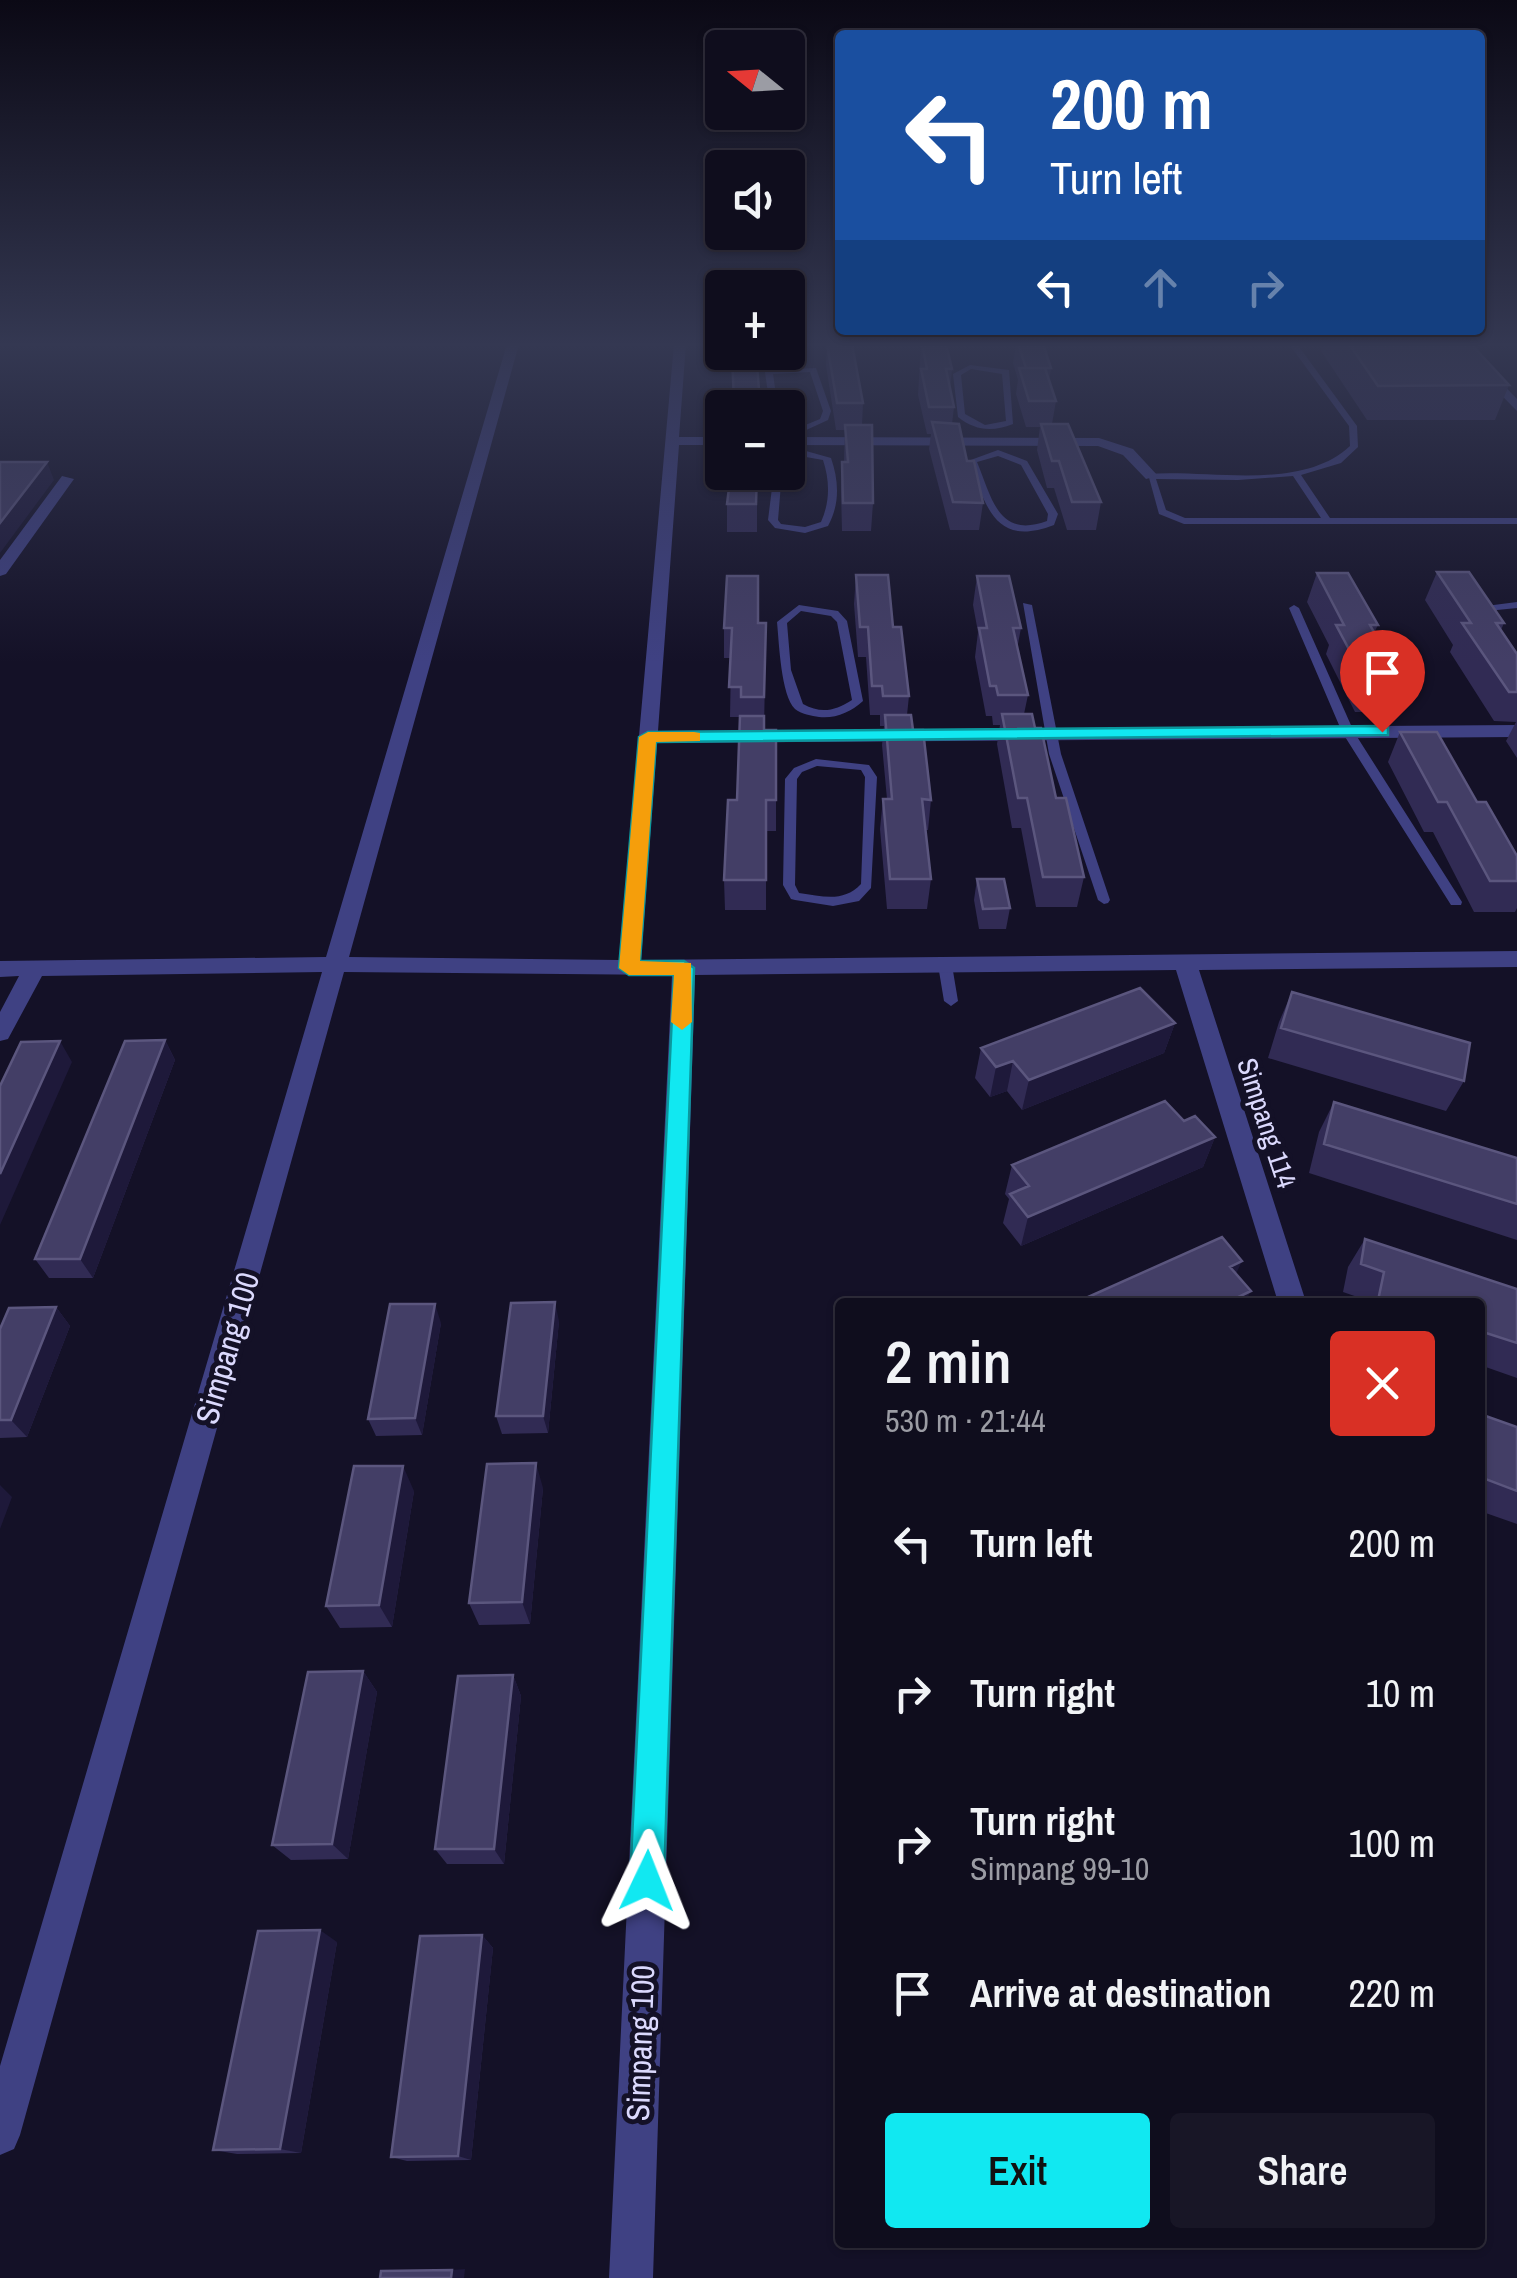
<!DOCTYPE html>
<html lang="en">
<head>
<meta charset="utf-8">
<style>
  :root { --surface:#0f0d1d; --page:#181626; --text:#f1f3f6; --muted:#9b9ca4; --line:#2f2d3b; --accent:#11e8f1 }
  body { margin:0; font-family:"Archivo Narrow",sans-serif; background:var(--page); color:var(--text); height:100vh; display:flex; flex-direction:column; font-size:38px; white-space:nowrap }
  * { box-sizing:border-box; margin:0 }
  p { font-size:32px; color:var(--muted) }
  .icon { flex:none; width:55px; height:55px; fill:none; stroke:currentColor; stroke-width:2; stroke-linecap:round; stroke-linejoin:round }
  .map { position:relative; flex:1; overflow:hidden }
  .sheet { position:absolute; left:835px; top:1298px; width:650px; height:950px; display:flex; flex-direction:column; background:var(--surface); border-radius:10px; box-shadow:0 2px 8px #0004,0 0 0 2px var(--line) }
  .sheet>* { flex:none }
  .hud { position:absolute; left:835px; top:30px; width:650px; height:305px; border-radius:10px; box-shadow:0 2px 8px #0004,0 0 0 2px var(--line); background:#1a4fa0; color:#fff; overflow:hidden }
  .needle { width:65px; rotate:288deg }
  .fabs { position:absolute; left:705px; top:30px; display:grid; gap:20px }
  .fabs a { display:grid; place-items:center; width:100px; height:100px; border-radius:10px; background:var(--surface); box-shadow:0 2px 8px #0004,0 0 0 2px var(--line); font-size:50px }
  .pin { position:absolute; display:grid; place-items:center; width:85px; height:85px; color:#fff; margin:-102px -42px; border-radius:50% 50% 50% 0; rotate:-45deg; box-shadow:0 0 10px #0007 }
  .pin .icon { rotate:45deg }
  .me { position:absolute; width:110px; margin:-55px; rotate:2deg; stroke-linejoin:round; filter:drop-shadow(0 0 8px #0008) }
  .turn { display:flex; align-items:center; gap:35px; height:210px; padding:0 50px; font-size:45px }
  .turn .icon { width:130px; height:130px; stroke-width:2.5 }
  .turn b { display:block; font-size:70px; line-height:85px }
  .lanes { display:flex; align-items:center; height:95px; padding:0 50px; background:#0003; justify-content:center; gap:50px; direction:ltr }
  .lanes .off { opacity:.35 }
  .round { display:grid; place-items:center; flex:none; width:105px; height:105px; border-radius:10px; background:var(--page) }
  .head { display:flex; align-items:center; justify-content:space-between; height:170px; padding:0 50px }
  h1 { font-size:60px; font-weight:600; line-height:75px }
  .button { display:flex; gap:20px; margin-top:auto; padding:20px 50px }
  .button a { flex:1; height:115px; border-radius:10px; background:var(--accent); color:#111; font-size:40px; font-weight:600; line-height:115px; text-align:center }
  .button a+a { background:var(--page); color:var(--text) }
  ul { padding:0; list-style:none }
  li { display:flex; align-items:center; gap:30px; height:150px; padding:0 50px }
  li div { flex:1 }
  li b { display:block; font-size:38px }
  li em { font-style:normal }
  .map>svg:first-child { display:block }
</style>
</head>
<body>
<div class="map">
<svg width="1517" height="2278" viewBox="0 0 1517 2278">
  <rect width="100%" height="100%" fill="#141127"/>
  <g fill="none" stroke-linecap="round" stroke-linejoin="round">
    <path fill="#3f4183" fill-rule="evenodd" d="M1289,344H1297L1357,426L1358,447L1341,463L1301,475L1330,518H1517V524H1184L1159,514L1148,474C1209,469 1301,492 1350,446L1349,426ZM1293,476L1321,518H1185L1166,510L1156,479L1238,480Z
      M970,365L1009,370L1013,424C992,432 976,431 958,417L953,374ZM971,369L1002,374L1006,421L985,425L965,414L961,375Z
      M816,368L831,411L828,420L804,431L788,428V424L803,426L820,419L823,411L810,372L773,374L778,408H770L765,372L769,370Z
      M998,450L1027,461L1058,514L1054,525C994,548 987,506 968,461ZM998,456L1021,465L1048,514L1047,521C998,539 992,498 977,462Z
      M806,451L831,458C839,481 840,504 828,526L805,533L775,528L768,520L774,472H782L778,520L781,524L805,527L821,522C830,502 830,481 823,460L806,457L788,460V456Z
      M1517,602V608L1487,611V621L1478,619V607Z
      M1023,603L1032,605L1061,754L1110,900L1108,903L1104,904L1098,900L1049,754Z
      M799,605L838,611L847,621L863,701C851,712 835,719 819,717C812,716 801,714 795,709C781,696 779,642 777,622ZM801,611L831,616L837,622L852,700C835,711 821,714 803,704L791,670L787,623Z
      M1294,605L1299,608L1354,732L1462,902L1461,905H1451L1342,732L1289,608Z
      M816,759L869,765L877,777L871,888L859,901L833,906L795,900L791,899L783,885L785,779L794,768ZM817,766L861,770L865,777L861,884C843,903 823,896 799,893L795,885L797,779L802,772Z
      M945,960L952,965L958,1001L951,1006L944,1001L938,965Z"/>
    <path fill="#3f4183" fill-rule="evenodd" d="M507,344H519L349,957L619,960L674,344H686L679,437H722V445H679L658,731L1517,725V737L657,743L641,960L1517,951V967L1199,970L1306,1302H1278L1176,970L695,975L653,2278H609L672,975L344,972L20,2135L14,2149L0,2155V2066L322,972L42,976L8,1039L0,1041V1012L19,976L0,977V961L326,957Z
      M1451,344H1464L1517,399V411Z
      M788,437L1099,438L1133,449L1158,476L1146,479L1123,455L1098,446L788,445Z
      M62,476L74,479L6,574L0,576V560Z"/>
  </g>
  <path fill="#312b54" d="M827,344L863,403L862,425L873,503L871,531H842L841,489L842,462H844L845,430H836L826,365Z
    M921,344H946L952,369L950,389L954,407L952,424L983,503L979,530H950L929,449L931,434H927L918,395Z
    M1016,344H1043L1051,368L1049,381L1056,401L1052,424L1101,502L1096,530H1067L1054,488H1047L1037,450L1040,427H1026L1016,394L1018,380L1013,363Z
    M1323,344H1471L1509,385L1495,420H1367L1321,351Z
    M731,352H756L760,408H733Z
    M731,472H764V490H757V532H727V504Z
    M1437,572L1504,623L1501,630L1517,654V758L1506,741L1516,722L1494,721L1450,652L1453,645L1425,600Z
    M1317,573L1378,625L1374,633L1402,683L1390,712H1355L1326,654L1329,645L1307,602Z
    M856,575L893,627L909,696L907,715L913,730L931,800L928,830H926L931,879L927,909H887L880,829L883,799H887L882,745L884,726H880V715H870L866,657H858L854,604Z
    M977,576L1021,628L1017,649L1028,695L1024,714L1035,728L1056,798L1084,877L1077,907H1036L1021,828H1012L997,744L1000,725H993L992,716H986L975,657L978,632L973,605Z
    M758,623H766L764,730H776V831H766V910H725L724,880L737,800L740,717H730L731,658H724V628Z
    M1400,732L1477,802L1517,856V908L1515,912H1474L1433,832H1424L1388,762Z
    M977,879L1010,908L1006,929H979L974,900Z
    M1292,992L1464,1081L1446,1111L1268,1058L1279,1022Z
    M1175,1023L1164,1053L1022,1110L1007,1091L990,1097L975,1078L981,1048Z
    M165,1040L175,1060L93,1278H49L35,1259Z
    M1334,1102L1517,1158V1240L1309,1173L1319,1132Z
    M1184,1121L1215,1137L1203,1167L1021,1246L1003,1223L1009,1199L1005,1194L1012,1165Z
    M1365,1239L1517,1289V1378L1480,1365V1302H1366V1300L1343,1292L1348,1267Z
    M56,1307L70,1326L27,1437L0,1438V1329Z
    M559,1321L548,1433L502,1434L496,1416Z
    M441,1323L422,1435L376,1436L368,1419Z
    M1480,1414L1517,1427V1524L1480,1511Z
    M543,1488L530,1624L479,1625L469,1603Z
    M414,1491L392,1627L340,1628L326,1606Z
    M363,1671L377,1692L348,1859L291,1860L272,1845Z
    M513,1675L521,1696L504,1864H447L435,1849Z
    M482,1935L493,1948L471,2160L407,2161L391,2157Z
    M337,1942L301,2153L237,2154L213,2150Z"/>
  <path fill="#1e193a" d="M47,462L54,480L0,553V523Z
    M1175,1023L1164,1053L1022,1110L1029,1080Z
    M165,1040L175,1060L93,1278L80,1259Z
    M60,1041L72,1062L0,1225V1174Z
    M1013,1061L1007,1091L990,1097L996,1067Z
    M1215,1137L1203,1167L1021,1246L1028,1217Z
    M1242,1261L1229,1289L1230,1267Z
    M1251,1291L1245,1302H1228Z
    M555,1302L559,1321L548,1433L543,1416Z
    M435,1304L441,1323L422,1435L415,1418Z
    M56,1307L70,1326L27,1437L11,1420Z
    M536,1463L543,1488L530,1624L522,1602Z
    M403,1466L414,1491L392,1627L379,1605Z
    M0,1485L12,1497L0,1529Z
    M363,1671L377,1692L348,1859L332,1844Z
    M513,1675L521,1696L504,1864L494,1849Z
    M320,1930L337,1942L301,2153L280,2149Z
    M482,1935L493,1948L471,2160L458,2156Z
    M465,2269L464,2278H451L452,2270Z"/>
  <path fill="#433e66" stroke="#5b567e" stroke-width="2.5" d="M827,344H852L863,403H837Z
    M922,344H946L952,369H946L954,407H929L921,369H927Z
    M1018,344H1043L1051,368H1026Z
    M1349,344H1471L1509,385L1378,386Z
    M732,352H756L760,403H734Z
    M1019,368H1045L1056,401H1029Z
    M932,422L959,424L967,461H974L983,503L953,502Z
    M1041,424H1068L1101,502H1072L1059,461H1052Z
    M845,425H872L873,503H843L842,462H848Z
    M0,462H47L0,523Z
    M731,472H757L756,504H727Z
    M1437,572H1469L1504,623H1496L1517,654V692H1509L1462,623H1471Z
    M1317,573H1348L1378,625H1370L1402,683H1367L1336,625H1344Z
    M856,575H888L893,627H901L909,696H883L882,686H872L868,627H860Z
    M727,576H758V623H766L764,697H741V687H729L732,628H724Z
    M977,576H1009L1021,628H1013L1028,695H998L996,686H990L979,628H987Z
    M1002,714H1032L1035,728H1041L1056,798H1066L1084,877H1043L1027,798H1018Z
    M885,715H911L913,730H923L931,800L922,799L931,879H890L883,799H892Z
    M740,716H764V730H776V800H766V880H724L728,800H737Z
    M1400,732H1437L1477,802H1486L1517,856V881H1490L1447,802H1438Z
    M977,879H1004L1010,908L983,909Z
    M1140,988L1175,1023L1029,1080L1013,1061L996,1067L981,1048Z
    M1292,992L1470,1043L1464,1081L1281,1028Z
    M165,1040L80,1259H35L125,1041Z
    M60,1041L0,1174V1086L21,1042Z
    M1165,1101L1184,1121L1195,1116L1215,1137L1028,1217L1010,1194L1029,1186L1012,1165Z
    M1334,1102L1517,1158V1204L1324,1144Z
    M1222,1237L1242,1261L1230,1267L1251,1291L1228,1302H1077Z
    M1365,1239L1517,1289V1343L1480,1331V1302H1397L1379,1296L1384,1272L1361,1264Z
    M555,1302L543,1416H496L511,1303Z
    M390,1304H435L415,1418L368,1419Z
    M56,1307L11,1420H0V1329L9,1308Z
    M1480,1414L1517,1427V1491L1480,1477Z
    M536,1463L522,1602L469,1603L487,1464Z
    M354,1466H403L379,1605L326,1606Z
    M363,1671L332,1844L272,1845L308,1672Z
    M513,1675L494,1849H435L458,1676Z
    M320,1930L280,2149L213,2150L258,1931Z
    M482,1935L458,2156L391,2157L420,1936Z
    M452,2270L451,2278H380L381,2271Z"/>
  <linearGradient id="sky" x2="0" y2="1"><stop stop-color="#0b0915"/><stop offset="0.52" stop-color="#343852"/><stop offset="1" stop-color="#343852" stop-opacity="0"/></linearGradient>
  <rect width="1517" height="663" fill="url(#sky)"/>
  <path fill="#11e8f1" stroke="#0b979d" stroke-width="2.5" d="M1382,726L1388,728V735L656,742L640,961H684L694,968L664,1881L659,1893L647,1898L635,1893L630,1881L674,975H629L619,968L639,737L648,732Z"/>
  <path fill="#f59e0b" d="M694,732L700,733V741L656,742L640,961L691,963L692,1022L682,1030L671,1022L674,975H629L619,968L639,737L648,732Z"/>
  <g text-anchor="middle" dominant-baseline="central" stroke-width="10" stroke-linejoin="round" paint-order="stroke">
    <g font-size="28" fill="#dbd9fd" stroke="#141127">
      <text transform="translate(1267 1123) rotate(72)">Simpang 114</text>
    </g>
    <g font-size="32" fill="#dbd9fd" stroke="#141127">
      <text transform="translate(227 1348) rotate(-74)">Simpang 100</text>
      <text transform="translate(640 2043) rotate(-88)">Simpang 100</text>
    </g>
  </g>
</svg>
<div class="fabs">
<a><svg class="needle" viewBox="-14 -14 28 28"><path d="M0-13l5 13h-10z" fill="#e53935"/><path d="M0 13l5-13h-10z" fill="#9b9ca4"/></svg></a>
<a><svg class="icon" aria-label="sound" viewBox="0 0 24 24"><path d="M4 9h4l5-4v14l-5-4H4zM17 9q2 3 0 6"/></svg></a>
<a>+</a>
<a>−</a>
</div>
<div class="pin" style="left:1382px;top:732px;background:#d93025"><svg class="icon" aria-label="arrive" viewBox="0 0 24 24"><path d="M6 21V4h12l-3 4 3 4H6"/></svg></div>
<svg class="me" style="left:647px;top:1881px" viewBox="-20 -20 40 40"><path d="M0-17L14 15 0 8-14 15z" fill="#11e8f1" stroke="#fff" stroke-width="4"/></svg>
<div class="hud">
<div class="turn"><svg class="icon" aria-label="left" viewBox="0 0 24 24"><path d="M17 20v-9H6M10 6l-5 5 5 5"/></svg><div><b>200 m</b>Turn left</div></div>
<div class="lanes"><svg class="icon" aria-label="left" viewBox="0 0 24 24"><path d="M17 20v-9H6M10 6l-5 5 5 5"/></svg><svg class="icon off" aria-label="ahead" viewBox="0 0 24 24"><path d="M12 20V5M6 11l6-6 6 6"/></svg><svg class="icon off" aria-label="right" viewBox="0 0 24 24"><path d="M7 20v-9h11M14 6l5 5-5 5"/></svg></div>
</div>
<section class="sheet">
<div class="head"><div><h1>2 min</h1><p>530 m · 21:44</p></div><a class="round" style="background:#d93025;color:#fff"><svg class="icon" aria-label="close" viewBox="0 0 24 24"><path d="M6 6l12 12M18 6L6 18"/></svg></a></div>
<ul>
<li><svg class="icon" aria-label="left" viewBox="0 0 24 24"><path d="M17 20v-9H6M10 6l-5 5 5 5"/></svg><div><b>Turn left</b></div><em>200 m</em></li>
<li><svg class="icon" aria-label="right" viewBox="0 0 24 24"><path d="M7 20v-9h11M14 6l5 5-5 5"/></svg><div><b>Turn right</b></div><em>10 m</em></li>
<li><svg class="icon" aria-label="right" viewBox="0 0 24 24"><path d="M7 20v-9h11M14 6l5 5-5 5"/></svg><div><b>Turn right</b><p>Simpang 99-10</p></div><em>100 m</em></li>
<li><svg class="icon" aria-label="arrive" viewBox="0 0 24 24"><path d="M6 21V4h12l-3 4 3 4H6"/></svg><div><b>Arrive at destination</b></div><em>220 m</em></li>
</ul>
<div class="button"><a>Exit</a><a>Share</a></div>
</section>
</div>
</body>
</html>
